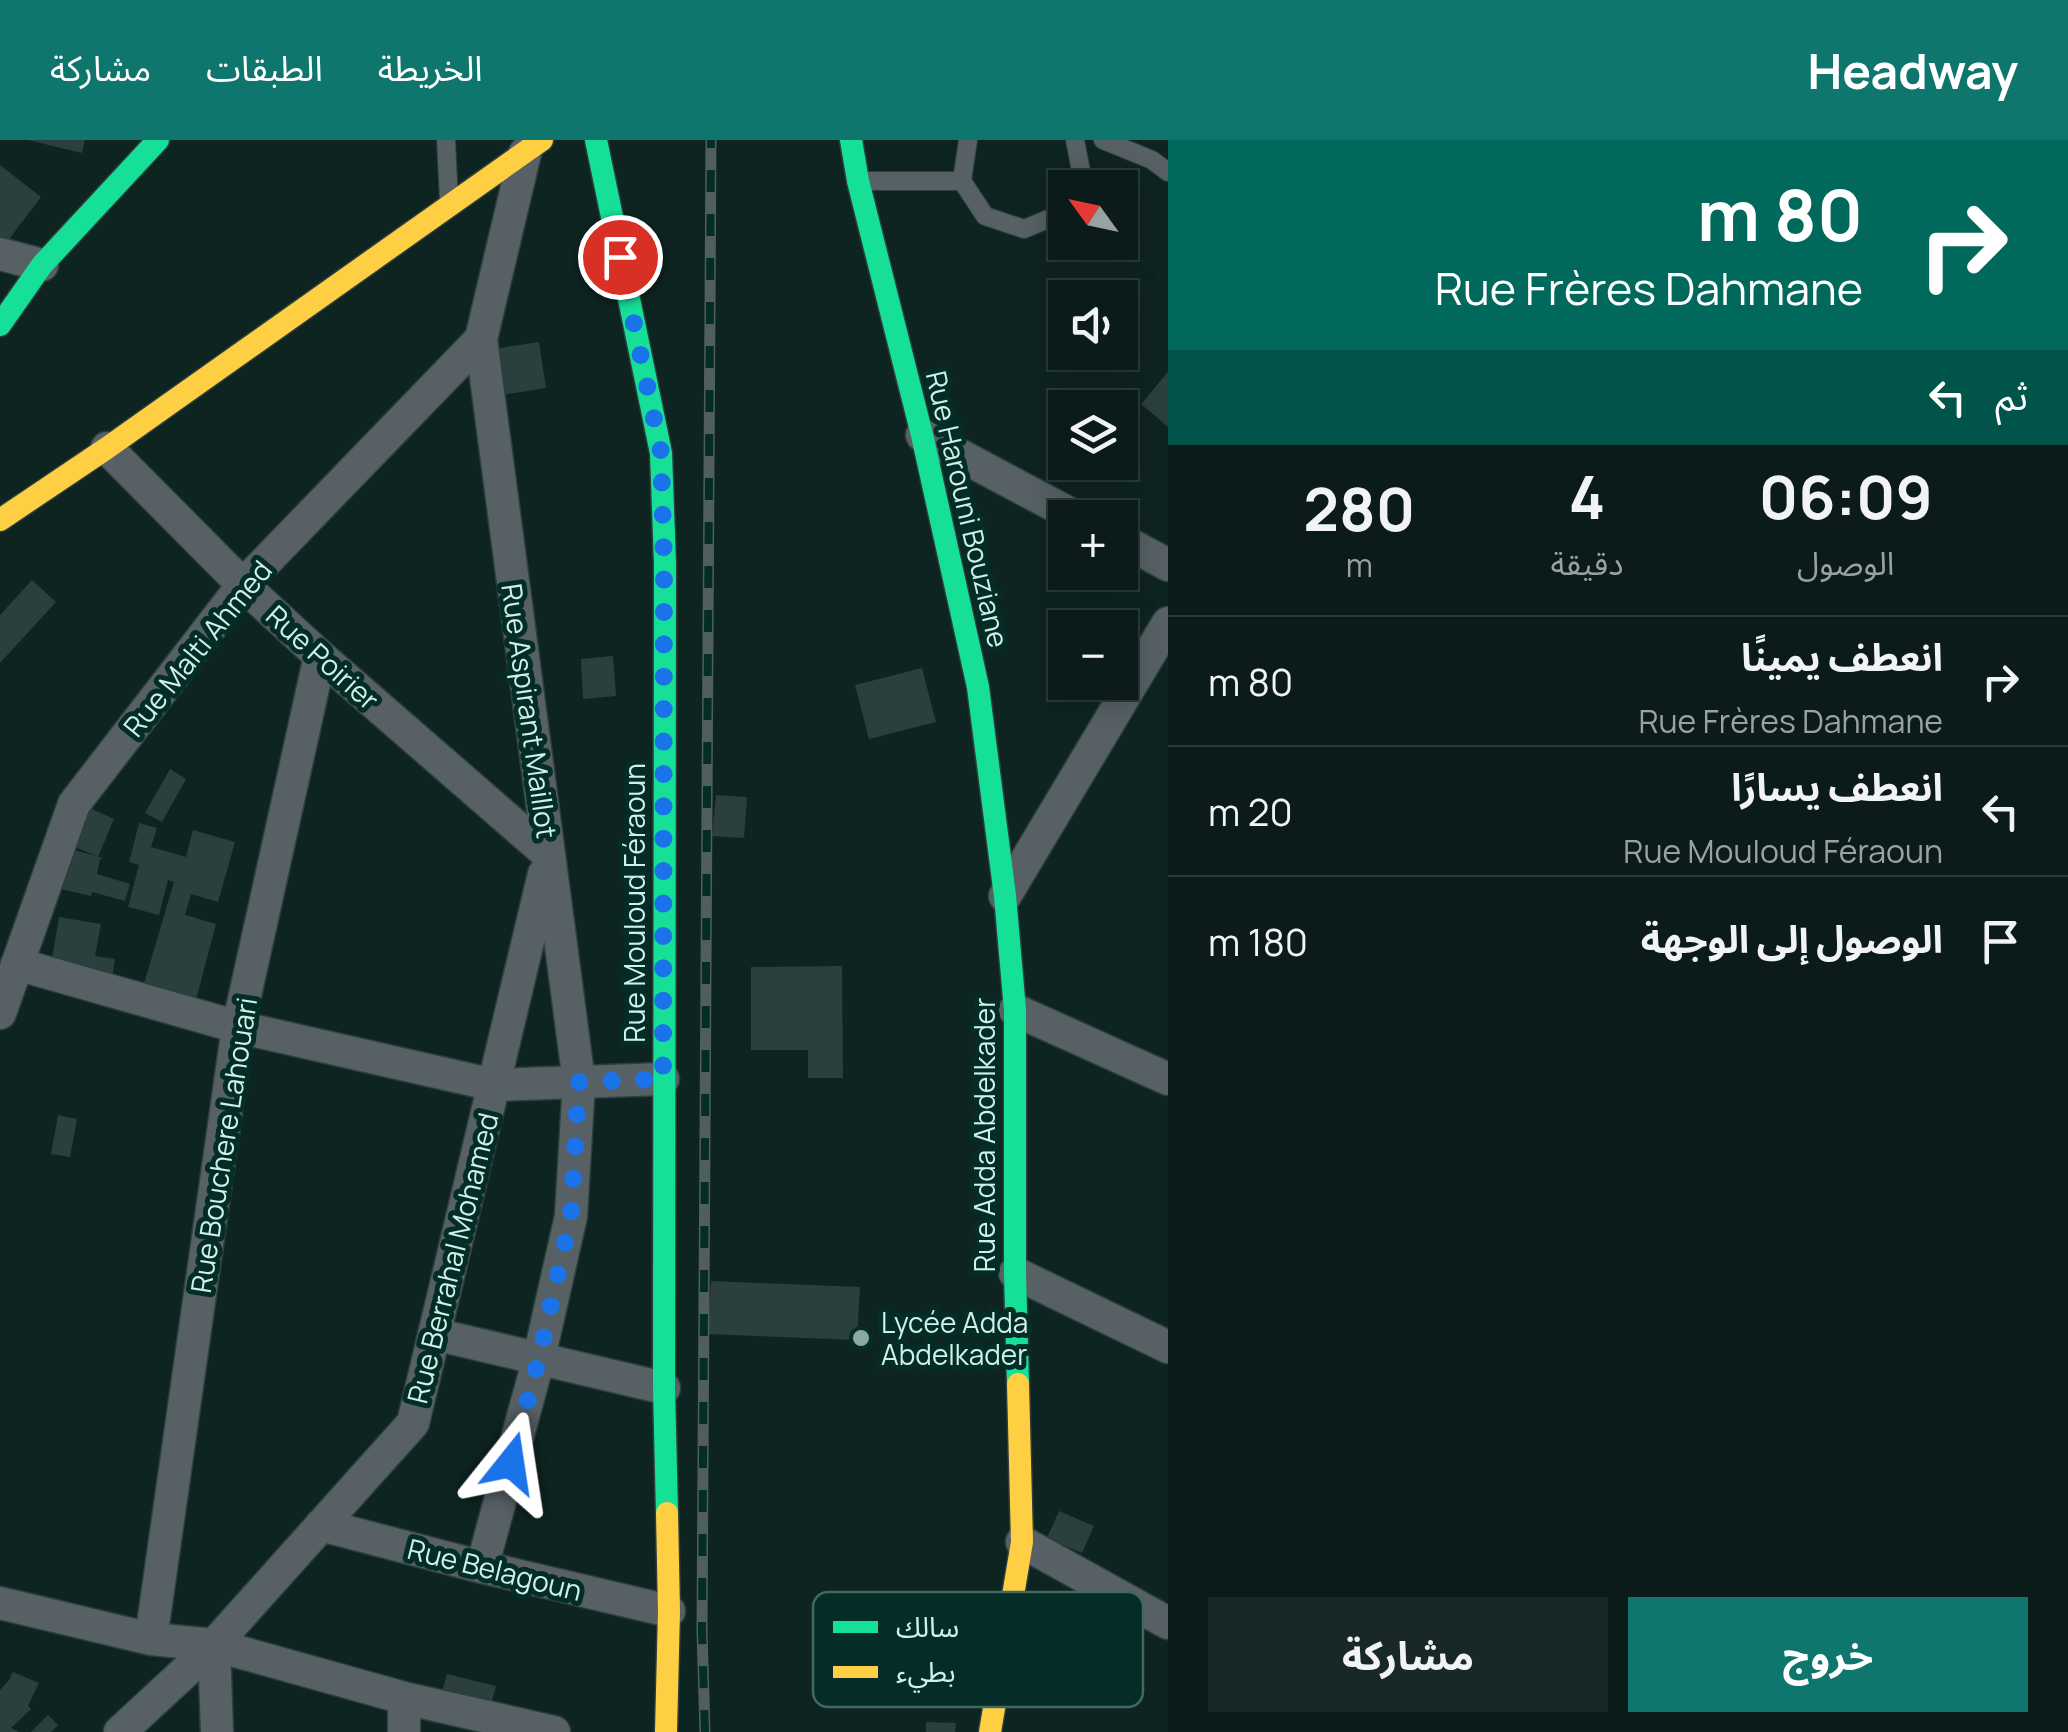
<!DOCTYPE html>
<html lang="ar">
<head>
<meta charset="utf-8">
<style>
  :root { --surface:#0a1b19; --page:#182826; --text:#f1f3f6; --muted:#99a1a2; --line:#2a3938; --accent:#0f766e }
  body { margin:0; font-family:Manrope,"Noto Sans Arabic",sans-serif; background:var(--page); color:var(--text); direction:rtl; height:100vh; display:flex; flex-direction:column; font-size:38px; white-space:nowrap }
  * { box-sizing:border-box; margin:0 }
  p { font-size:32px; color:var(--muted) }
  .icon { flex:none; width:55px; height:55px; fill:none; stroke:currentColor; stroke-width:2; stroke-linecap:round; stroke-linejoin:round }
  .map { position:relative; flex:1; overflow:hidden; direction:ltr }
  .sheet { display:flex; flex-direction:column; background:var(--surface); width:900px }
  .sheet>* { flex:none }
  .hud { background:#00695c; color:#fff; overflow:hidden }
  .needle { width:65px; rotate:303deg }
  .controls { position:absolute; left:1048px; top:30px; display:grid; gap:20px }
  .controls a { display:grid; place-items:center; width:90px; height:90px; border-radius:0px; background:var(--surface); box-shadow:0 5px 25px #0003,0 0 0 2px var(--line); font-size:50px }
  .pin { position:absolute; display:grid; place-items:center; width:85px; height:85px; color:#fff; margin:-42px; border:5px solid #fff; border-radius:50%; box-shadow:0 2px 10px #0007 }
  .me { position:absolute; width:110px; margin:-55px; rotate:15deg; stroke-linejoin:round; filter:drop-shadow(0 0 8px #0008) }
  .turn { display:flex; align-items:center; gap:35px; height:210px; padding:0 40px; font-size:45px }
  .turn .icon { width:130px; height:130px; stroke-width:2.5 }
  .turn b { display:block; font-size:70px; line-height:85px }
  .then { display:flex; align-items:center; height:95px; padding:0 40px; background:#0003; gap:20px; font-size:38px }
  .eta { display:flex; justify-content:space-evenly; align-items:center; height:170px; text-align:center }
  .eta b { font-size:60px; font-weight:700; line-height:70px }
  .primary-button { display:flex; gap:20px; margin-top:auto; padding:20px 40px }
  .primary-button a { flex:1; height:115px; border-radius:0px; background:var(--accent); color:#fff; font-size:40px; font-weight:700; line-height:115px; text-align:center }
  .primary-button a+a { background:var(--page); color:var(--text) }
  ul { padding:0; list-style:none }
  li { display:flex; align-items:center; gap:30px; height:130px; padding:0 40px; border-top:2px solid var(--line) }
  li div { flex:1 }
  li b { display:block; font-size:38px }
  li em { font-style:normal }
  header { display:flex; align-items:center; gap:60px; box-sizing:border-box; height:140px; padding:0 50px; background:var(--accent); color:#fff }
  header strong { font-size:48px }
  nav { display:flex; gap:55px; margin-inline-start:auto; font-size:35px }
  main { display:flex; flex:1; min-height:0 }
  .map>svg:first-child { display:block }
</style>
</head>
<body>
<header>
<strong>Headway</strong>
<nav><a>الخريطة</a><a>الطبقات</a><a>مشاركة</a></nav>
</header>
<main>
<section class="sheet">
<div class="hud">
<div class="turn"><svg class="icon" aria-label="right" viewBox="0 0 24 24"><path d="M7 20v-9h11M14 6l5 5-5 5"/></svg><div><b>80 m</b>Rue Frères Dahmane</div></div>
<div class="then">ثم<svg class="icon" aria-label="left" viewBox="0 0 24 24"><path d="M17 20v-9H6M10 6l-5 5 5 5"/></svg></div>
</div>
<div class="eta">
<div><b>06:09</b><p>الوصول</p></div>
<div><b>4</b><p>دقيقة</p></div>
<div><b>280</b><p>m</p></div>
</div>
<ul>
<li><svg class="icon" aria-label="right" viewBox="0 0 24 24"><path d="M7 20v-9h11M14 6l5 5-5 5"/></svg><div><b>انعطف يمينًا</b><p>Rue Frères Dahmane</p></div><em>80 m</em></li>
<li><svg class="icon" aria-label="left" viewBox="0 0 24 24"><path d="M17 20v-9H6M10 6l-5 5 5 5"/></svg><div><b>انعطف يسارًا</b><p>Rue Mouloud Féraoun</p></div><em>20 m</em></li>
<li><svg class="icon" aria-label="arrive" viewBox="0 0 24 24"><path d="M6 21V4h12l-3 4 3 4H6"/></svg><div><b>الوصول إلى الوجهة</b></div><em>180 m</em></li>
</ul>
<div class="primary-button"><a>خروج</a><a>مشاركة</a></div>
</section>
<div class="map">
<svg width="1168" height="1592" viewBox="0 0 1168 1592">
  <rect width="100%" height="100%" fill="#0e2421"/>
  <path fill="#2a3f3e" d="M28,0H85L82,13Z
    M0,25L41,57L0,111Z
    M539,202L546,248L475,259L468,213Z
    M1168,232V287L1141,264Z
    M32,440L56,462L0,523V475Z
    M613,516L616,556L583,559L581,519Z
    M922,528L936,582L869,599L855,545Z
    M170,629L186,639L162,682L145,673Z
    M716,655L747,657L744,698L712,696Z
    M74,661L114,679L98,717L104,718L100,719L97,734L130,744L125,761L92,752L91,756L35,743L45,703L97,716L58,700Z
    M139,683L157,688L151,707L186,717L193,690L235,702L218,762L191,754L185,775L216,784L191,879L138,864L174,742L168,740L159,775L128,767L139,725L129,722Z
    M59,777L101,784L95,816L115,819L112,841L50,831Z
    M842,826L843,938H808V910H751V827Z
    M58,975L77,979L70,1017L51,1014Z
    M711,1141L860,1147L857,1200L708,1194Z
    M1059,1371L1094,1386L1082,1413L1047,1398Z
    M13,1532L39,1543L28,1566L31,1569L11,1588L19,1592H0V1550L9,1540Z
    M447,1534L496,1546L488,1575L439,1563Z
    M48,1575L58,1585L51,1592H31Z
    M926,1582L956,1583L955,1592H926Z"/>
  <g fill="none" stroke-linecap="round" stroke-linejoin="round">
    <g stroke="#2b3f3b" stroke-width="20">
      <path id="lane" d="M446,0L449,61
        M968,0L962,41L985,76L1024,89L1063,73L1065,69
        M1075,0L1082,36L1076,48
        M1103,0L1152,20L1168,32
        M863,41H962"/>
    </g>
    <g stroke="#2b3f3b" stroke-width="35">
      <path id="street" d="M0,114L42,125
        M922,295L1078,378
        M107,308L243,445L320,516L549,715
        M1120,399L1168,425
        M1005,756L1168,483
        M17,824L238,887L494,945L663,939
        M1015,870L1168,939
        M0,873L74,664L243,445L481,199
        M1015,1133L1168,1207
        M434,1194L664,1248
        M321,1385L482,1427L669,1471
        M1022,1402L1168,1483
        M482,1427L539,1218L571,1076L579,942L481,199L525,13
        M0,1463L151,1499L214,1505L404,1558L554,1592
        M151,1499L238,887L320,516
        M214,1505L217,1592
        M120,1592L214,1505L413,1283L544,734
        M404,1592V1558"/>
    </g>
    <g stroke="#2b3f3b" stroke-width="25">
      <path id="fast" d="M596,0L661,313L665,424L664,1248L667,1373
        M851,0L858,41L922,295L978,547L1005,756L1015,870V1133L1018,1244
        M0,185L42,125L158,0"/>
    </g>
    <g stroke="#2b3f3b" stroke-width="25">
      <path id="slow" d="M0,380L107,308L542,0
        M666,1592L669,1471L667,1373
        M990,1592L1022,1402L1018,1244"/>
    </g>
    <use href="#lane" stroke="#576065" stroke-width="18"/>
    <use href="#street" stroke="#576065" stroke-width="32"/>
    <use href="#fast" stroke="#16e098" stroke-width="22"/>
    <use href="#slow" stroke="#ffcf43" stroke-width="22"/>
    <g stroke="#515e5e" stroke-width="11">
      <path id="rail" d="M705,1592L702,1491L711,0"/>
    </g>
    <use href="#rail" stroke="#052d27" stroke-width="8" stroke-dasharray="22" stroke-linecap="butt"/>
  </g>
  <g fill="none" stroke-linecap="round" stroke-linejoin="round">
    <path stroke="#1a73e8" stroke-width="18" stroke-dasharray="0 32.4" d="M511,1323L539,1218L571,1076L579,942L663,939L664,424L661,312L620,117"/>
  </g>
  <circle fill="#8ba9a3" stroke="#052d27" stroke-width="4" cx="861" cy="1198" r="10"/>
  <g text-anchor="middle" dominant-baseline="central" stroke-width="10" stroke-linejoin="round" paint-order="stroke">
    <g font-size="28" fill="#cff1e9" stroke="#052d27">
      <text transform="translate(968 369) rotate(77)">Rue Harouni Bouziane</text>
      <text transform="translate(197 508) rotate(-51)">Rue Malti Ahmed</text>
      <text transform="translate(323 517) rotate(42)">Rue Poirier</text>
      <text transform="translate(530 571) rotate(82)">Rue Aspirant Maillot</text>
      <text transform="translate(634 763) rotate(-90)">Rue Mouloud Féraoun</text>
      <text transform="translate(984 995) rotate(-90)">Rue Adda Abdelkader</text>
      <text transform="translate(223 1005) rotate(-81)">Rue Bouchere Lahouari</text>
      <text transform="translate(452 1118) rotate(-76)">Rue Berrahal Mohamed</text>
      <text transform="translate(495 1429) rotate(14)">Rue Belagoun</text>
    </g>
    <g font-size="28" fill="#cff1e9" stroke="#052d27" text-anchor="start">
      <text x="881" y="1182">Lycée Adda<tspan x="881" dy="32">Abdelkader</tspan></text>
    </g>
  </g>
  <rect x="813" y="1452" width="330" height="115" rx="15" fill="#052d27" stroke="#426861" stroke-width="2.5"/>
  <rect x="833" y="1481" width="45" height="12" fill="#16e098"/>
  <rect x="833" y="1526" width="45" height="12" fill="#ffcf43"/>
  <g font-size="28" fill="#cff1e9">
    <text x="896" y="1497">سالك</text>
    <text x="896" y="1542">بطيء</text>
  </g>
</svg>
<div class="controls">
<a><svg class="needle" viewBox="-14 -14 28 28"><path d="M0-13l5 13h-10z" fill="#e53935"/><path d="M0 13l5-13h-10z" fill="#99a1a2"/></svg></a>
<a><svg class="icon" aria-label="sound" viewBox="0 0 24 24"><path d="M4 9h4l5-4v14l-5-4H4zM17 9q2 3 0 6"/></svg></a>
<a><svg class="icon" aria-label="layers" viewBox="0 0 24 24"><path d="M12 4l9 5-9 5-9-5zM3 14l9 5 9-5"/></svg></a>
<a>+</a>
<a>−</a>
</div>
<div class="pin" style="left:620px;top:117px;background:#d93025"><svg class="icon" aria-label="arrive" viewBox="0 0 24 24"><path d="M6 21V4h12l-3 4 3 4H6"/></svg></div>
<svg class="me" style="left:511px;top:1323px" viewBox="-20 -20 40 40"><path d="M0-17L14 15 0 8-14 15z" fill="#1a73e8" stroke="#fff" stroke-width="4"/></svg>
</div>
</main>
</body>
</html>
